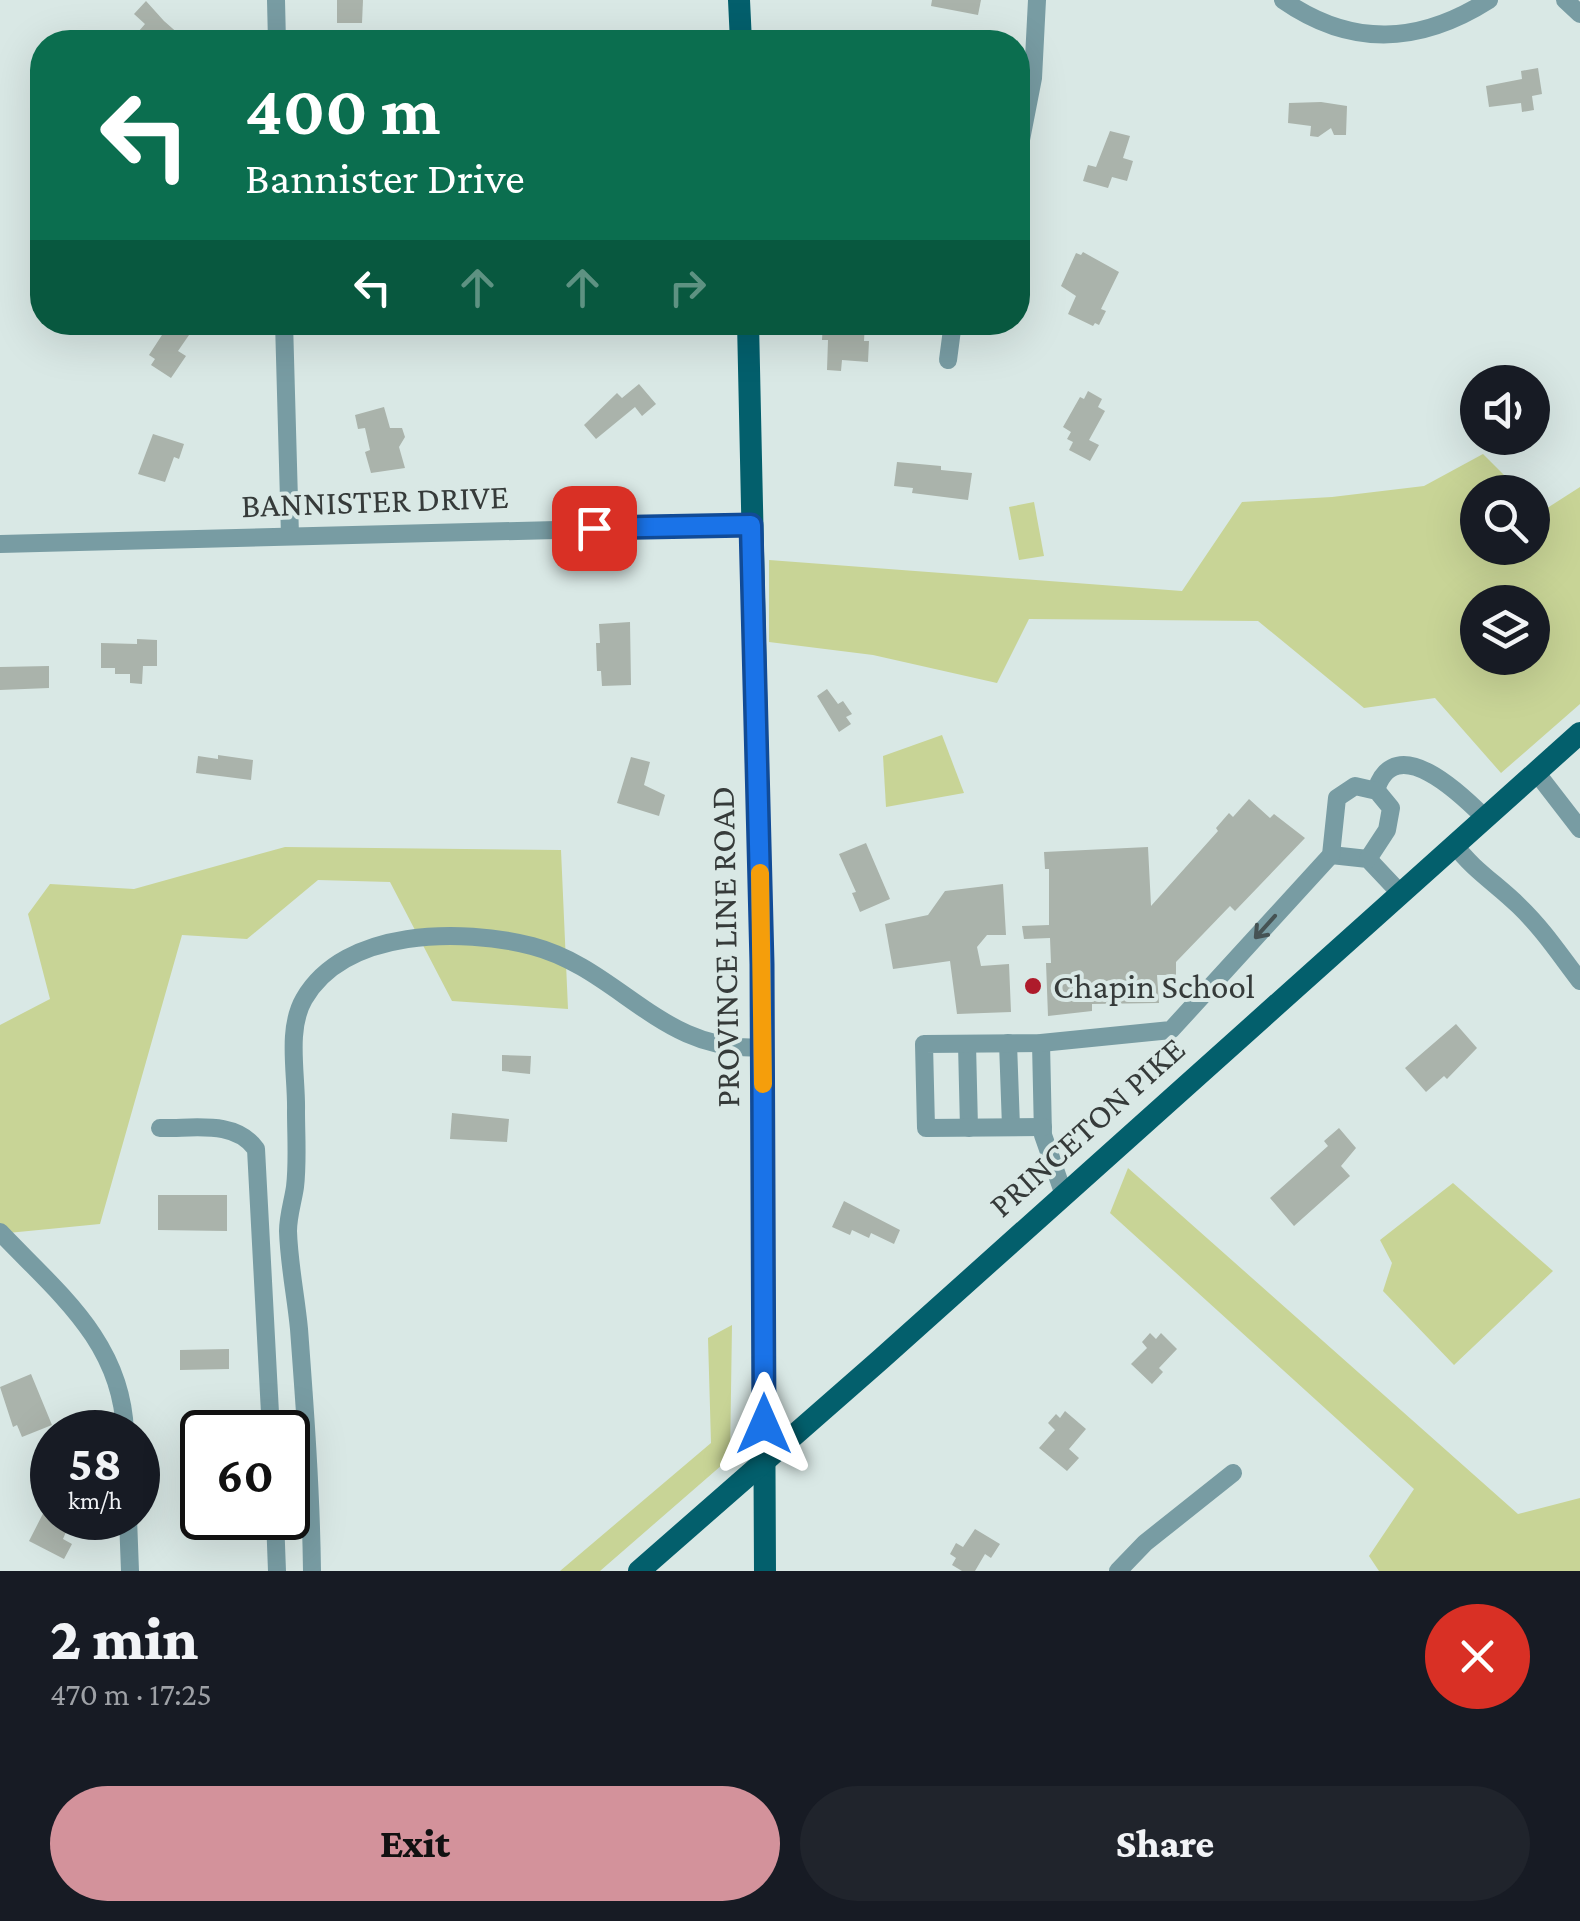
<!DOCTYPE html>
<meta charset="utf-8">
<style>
body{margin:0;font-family:"Crimson Pro",serif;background:#20242c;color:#f1f3f6;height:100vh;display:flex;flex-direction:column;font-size:38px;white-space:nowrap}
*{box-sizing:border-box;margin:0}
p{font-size:32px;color:#9ea1a6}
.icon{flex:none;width:55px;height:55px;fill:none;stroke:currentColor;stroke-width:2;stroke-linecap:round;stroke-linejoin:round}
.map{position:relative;height:1571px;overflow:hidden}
.details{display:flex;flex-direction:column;background:#171b24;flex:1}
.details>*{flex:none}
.hud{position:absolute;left:30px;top:30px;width:1000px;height:305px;border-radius:40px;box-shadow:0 10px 40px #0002;background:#0b6e4f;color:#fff;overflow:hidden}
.controls{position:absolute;left:1460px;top:365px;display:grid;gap:20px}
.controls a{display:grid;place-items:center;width:90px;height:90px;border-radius:50%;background:#171b24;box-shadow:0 10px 40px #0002;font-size:50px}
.speed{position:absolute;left:30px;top:1410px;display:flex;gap:20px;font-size:50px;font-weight:700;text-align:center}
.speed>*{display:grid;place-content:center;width:130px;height:130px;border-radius:50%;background:#171b24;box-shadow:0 10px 40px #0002;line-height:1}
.speed small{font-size:25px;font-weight:400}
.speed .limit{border:5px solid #111;border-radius:15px;background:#fff;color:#111}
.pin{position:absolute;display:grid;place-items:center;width:85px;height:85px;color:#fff;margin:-42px;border-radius:20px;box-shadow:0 5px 15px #0006}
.me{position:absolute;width:110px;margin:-55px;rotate:0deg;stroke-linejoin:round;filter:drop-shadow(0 0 8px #0008)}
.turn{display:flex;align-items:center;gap:35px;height:210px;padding:0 50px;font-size:45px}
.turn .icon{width:130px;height:130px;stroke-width:2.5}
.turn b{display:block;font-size:70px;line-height:85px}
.lanes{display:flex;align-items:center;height:95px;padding:0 50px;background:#0003;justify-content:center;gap:50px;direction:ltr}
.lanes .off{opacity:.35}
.round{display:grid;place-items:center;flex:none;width:105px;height:105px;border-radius:52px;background:#20242c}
.head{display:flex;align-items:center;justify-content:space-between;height:170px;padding:0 50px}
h1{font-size:60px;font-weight:800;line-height:75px}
.cta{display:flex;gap:20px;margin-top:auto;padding:20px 50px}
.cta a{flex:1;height:115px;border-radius:60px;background:#d3929b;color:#111;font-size:40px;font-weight:800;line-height:115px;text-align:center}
.cta a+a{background:#20242c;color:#f1f3f6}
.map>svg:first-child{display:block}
</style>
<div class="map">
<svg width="1580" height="1571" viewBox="0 0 1580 1571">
<rect width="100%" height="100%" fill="#d9e8e5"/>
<!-- green -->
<g fill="#c8d496" fill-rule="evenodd">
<path d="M1483 454 1521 492H1478V548H1532L1533 504 1541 512 1580 487V704L1501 773 1435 698 1364 708 1258 621 1029 619 997 683 873 655 769 642V560L1182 591 1242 502 1332 497 1424 486ZM1532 602V658H1478V602Z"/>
<path d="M1034 502 1044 556 1019 560 1009 507Z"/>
<path d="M942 735 964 793 886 807 883 756Z"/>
<path d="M285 847 561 850 568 1009 452 1001 390 882 318 880 247 939 182 935 100 1224 8 1233 0 1226V1025L50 999 28 914 50 884 134 889Z"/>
<path d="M1128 1168 1518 1514 1580 1498V1571H1379L1369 1556 1414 1489 1110 1213Z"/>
<path d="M1453 1183 1553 1271 1454 1365 1383 1291 1392 1263 1380 1240Z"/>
<path d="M732 1325 730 1458 600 1571H560L711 1443 708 1338Z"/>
</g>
<!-- building -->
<g fill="#aab3ab">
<path d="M337 0H363L362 23H337Z"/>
<path d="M932 0H981L978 15 931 6Z"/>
<path d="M146 1 164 21 188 42H151L139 31 145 24 134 14Z"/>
<path d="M1538 68 1542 94 1532 96 1534 110 1522 112 1521 103 1489 107 1486 86 1522 79 1521 71Z"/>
<path d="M1321 102 1347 106 1346 135H1334L1331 128 1318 137 1310 136 1311 126 1288 123 1289 103Z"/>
<path d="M1110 131 1130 136 1123 158 1133 161 1127 181 1112 177 1108 188 1083 181 1088 165 1096 167Z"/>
<path d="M1083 252 1119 272 1101 309 1106 311 1099 325 1095 323 1093 326 1068 314 1076 296 1061 286 1076 253 1081 255Z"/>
<path d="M163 322H170L189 335 178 351 186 356 171 378 151 365 155 359 149 355 162 335 157 332Z"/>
<path d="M823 322H865L864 341H869L868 362 842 360 841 371 827 370 828 340H822Z"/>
<path d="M639 384 656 404 642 416 635 407 596 439 584 425 617 393 622 398Z"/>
<path d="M1088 391 1102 399 1098 407 1105 411 1089 440 1099 445 1090 461 1069 450 1073 442 1067 439 1071 432 1063 427 1080 397 1084 399Z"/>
<path d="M384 407 390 428H402L405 437 399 447 405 468 371 473 365 452 370 450 365 428 358 429 355 415Z"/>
<path d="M153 434 184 444 179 459 174 457 165 482 138 474Z"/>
<path d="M897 462 941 466V470L972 473 968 500 912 493 913 488 894 486Z"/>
<path d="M630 622 631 685 602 686 601 671H597L596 643H600L599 624Z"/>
<path d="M137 639 157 640V666H143L142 684 130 683V674H115V668H101V643L137 644Z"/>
<path d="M49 666V688L0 690V667Z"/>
<path d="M827 689 838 704 843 701 852 714 846 717 851 724 839 732 817 696Z"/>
<path d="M218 755 253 760 251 780 196 773 198 756 218 759Z"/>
<path d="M631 757 650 762 644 785 665 795 659 816 617 803Z"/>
<path d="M1249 799 1270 818 1274 814 1305 838 1235 911 1230 906 1176 962V975H1157L1159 1003 1092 1004V1011L1048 1016 1046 963H1051L1050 938 1024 939 1022 926 1049 925V869H1045L1044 852 1148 847 1151 906 1218 831 1216 828 1229 813 1233 817Z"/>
<path d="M866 843 890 899 860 912 852 893 856 892 839 854Z"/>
<path d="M1003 884 1006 935H987L977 947 981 966 1009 964 1011 1012 957 1014 950 961 893 969 885 924 928 915 945 891Z"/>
<path d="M1456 1024 1477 1048 1447 1079 1444 1076 1426 1092 1405 1068Z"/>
<path d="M502 1055 531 1056 530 1074 502 1071Z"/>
<path d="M452 1113 509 1119 507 1142 450 1139Z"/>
<path d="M1339 1128 1356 1148 1341 1166 1350 1176 1294 1226 1270 1198 1328 1146 1324 1141Z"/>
<path d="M158 1195H227V1231L158 1230Z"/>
<path d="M844 1201 900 1230 894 1244 871 1233 869 1238 852 1230 850 1235 832 1227Z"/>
<path d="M1150 1333 1156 1339 1161 1333 1177 1349 1159 1368 1163 1372 1152 1384 1131 1364 1147 1348 1142 1342Z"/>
<path d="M229 1349V1369L180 1370V1350Z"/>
<path d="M31 1374 52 1425 22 1437 17 1425 13 1427 0 1387Z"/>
<path d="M1065 1411 1086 1429 1069 1449 1079 1458 1067 1471 1039 1448 1055 1430 1048 1423 1056 1414 1060 1418Z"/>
<path d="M52 1496V1518H72L63 1539 72 1544 64 1559 29 1541Z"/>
<path d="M975 1529 1000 1544 991 1558 985 1554 975 1571H962L952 1565 956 1558 950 1554 956 1543 963 1547Z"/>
</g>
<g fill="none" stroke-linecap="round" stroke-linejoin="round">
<!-- minor -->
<g stroke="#789ca3" stroke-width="18">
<path d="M276 0 277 42"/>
<path d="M1283 0C1352 48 1420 44 1489 0"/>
<path d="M1565 0 1580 14"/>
<path d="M1018 155 1033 78 1037 0"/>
<path d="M284 322 290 536"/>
<path d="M948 360 953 322"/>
<path d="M0 544 751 525"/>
<path d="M1536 772 1580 829"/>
<path d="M1376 790C1395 730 1461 794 1485 818"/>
<path d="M1455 845C1472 869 1498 885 1519 906 1543 929 1560 955 1580 981"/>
<path d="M1331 855 1368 859 1401 894"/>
<path d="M1008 1043 1011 1127"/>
<path d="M1041 1043 1043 1135 1064 1195"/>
<path d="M967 1044 969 1128"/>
<path d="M1043 1127 926 1128 924 1044 1041 1043 1171 1030 1331 855 1337 798 1355 786 1377 791 1391 808 1387 830 1368 859"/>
<path d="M160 1128C192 1129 235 1119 256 1149L271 1432"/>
<path d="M0 1232C58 1293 122 1342 125 1432"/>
<path d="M128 1518 130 1571"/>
<path d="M275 1518 277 1571"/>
<path d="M312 1571C311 1491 305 1409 299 1329 296 1297 289 1264 288 1231 288 1216 293 1201 295 1187 298 1162 296 1136 296 1111 297 1076 286 1030 304 999 345 928 462 928 532 946 620 969 663 1055 763 1047"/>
<path d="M1118 1571 1145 1543 1233 1473"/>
</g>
<!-- major -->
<g stroke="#035f6c" stroke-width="22">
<path d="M739 0 741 42"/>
<path d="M748 322 762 964 765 1571"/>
<path d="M639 1571 880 1360 1580 733"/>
</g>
</g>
<!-- one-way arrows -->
<defs><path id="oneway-shaft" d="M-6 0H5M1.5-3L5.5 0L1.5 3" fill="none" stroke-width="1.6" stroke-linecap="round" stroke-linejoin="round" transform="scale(2.5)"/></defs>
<use stroke="#465354" href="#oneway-shaft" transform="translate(1265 927) rotate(132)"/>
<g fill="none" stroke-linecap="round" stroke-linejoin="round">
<!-- route casing -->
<g stroke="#114b97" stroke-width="25">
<path id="route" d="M594 528 751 525 762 964 764 1424"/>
</g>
<!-- route -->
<use href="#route" stroke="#1a73e8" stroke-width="18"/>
<!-- slow -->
<path stroke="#f59e0b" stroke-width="18" d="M760 873 763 1084"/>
</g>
<!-- markers -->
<circle fill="#ae1b2b" stroke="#d9e8e5" stroke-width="4" cx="1033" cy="986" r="10"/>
<g text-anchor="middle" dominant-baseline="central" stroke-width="8" stroke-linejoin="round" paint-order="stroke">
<!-- street labels -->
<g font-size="35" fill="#363b3a" stroke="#d9e8e5">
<text transform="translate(375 501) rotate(-2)">BANNISTER DRIVE</text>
<text transform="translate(725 947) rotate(-91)">PROVINCE LINE ROAD</text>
<text transform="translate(1087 1127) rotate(-42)">PRINCETON PIKE</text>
</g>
<!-- poi labels -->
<g font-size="35" fill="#363b3a" stroke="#d9e8e5" text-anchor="start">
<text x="1053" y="986">Chapin School</text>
</g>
</g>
</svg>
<div class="controls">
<a><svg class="icon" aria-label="sound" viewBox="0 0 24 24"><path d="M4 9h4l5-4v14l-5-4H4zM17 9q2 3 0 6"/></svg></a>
<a><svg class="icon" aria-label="search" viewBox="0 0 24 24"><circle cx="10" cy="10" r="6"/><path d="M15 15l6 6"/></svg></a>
<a><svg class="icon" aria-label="layers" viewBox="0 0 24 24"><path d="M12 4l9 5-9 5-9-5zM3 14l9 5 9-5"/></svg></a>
</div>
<div class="speed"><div>58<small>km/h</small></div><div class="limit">60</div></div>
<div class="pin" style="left:594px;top:528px;background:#d93025"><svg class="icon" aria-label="arrive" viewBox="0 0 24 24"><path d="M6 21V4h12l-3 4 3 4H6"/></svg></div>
<svg class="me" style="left:764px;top:1424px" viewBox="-20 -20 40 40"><path d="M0-17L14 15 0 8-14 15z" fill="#1a73e8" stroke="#fff" stroke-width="4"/></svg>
<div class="hud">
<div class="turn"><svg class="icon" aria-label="left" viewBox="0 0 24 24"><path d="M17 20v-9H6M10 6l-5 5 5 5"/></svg><div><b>400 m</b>Bannister Drive</div></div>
<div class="lanes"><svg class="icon" aria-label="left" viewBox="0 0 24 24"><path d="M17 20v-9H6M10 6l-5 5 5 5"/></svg><svg class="icon off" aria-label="ahead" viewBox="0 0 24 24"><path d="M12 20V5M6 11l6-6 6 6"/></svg><svg class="icon off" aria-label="ahead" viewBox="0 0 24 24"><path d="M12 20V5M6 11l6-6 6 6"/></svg><svg class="icon off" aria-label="right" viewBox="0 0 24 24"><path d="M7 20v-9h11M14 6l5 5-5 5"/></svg></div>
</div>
</div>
<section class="details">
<div class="head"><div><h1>2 min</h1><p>470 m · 17:25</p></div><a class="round" style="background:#d93025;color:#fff"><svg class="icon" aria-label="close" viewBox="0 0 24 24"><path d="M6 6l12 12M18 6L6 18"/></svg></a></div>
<div class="cta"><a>Exit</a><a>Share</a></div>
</section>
